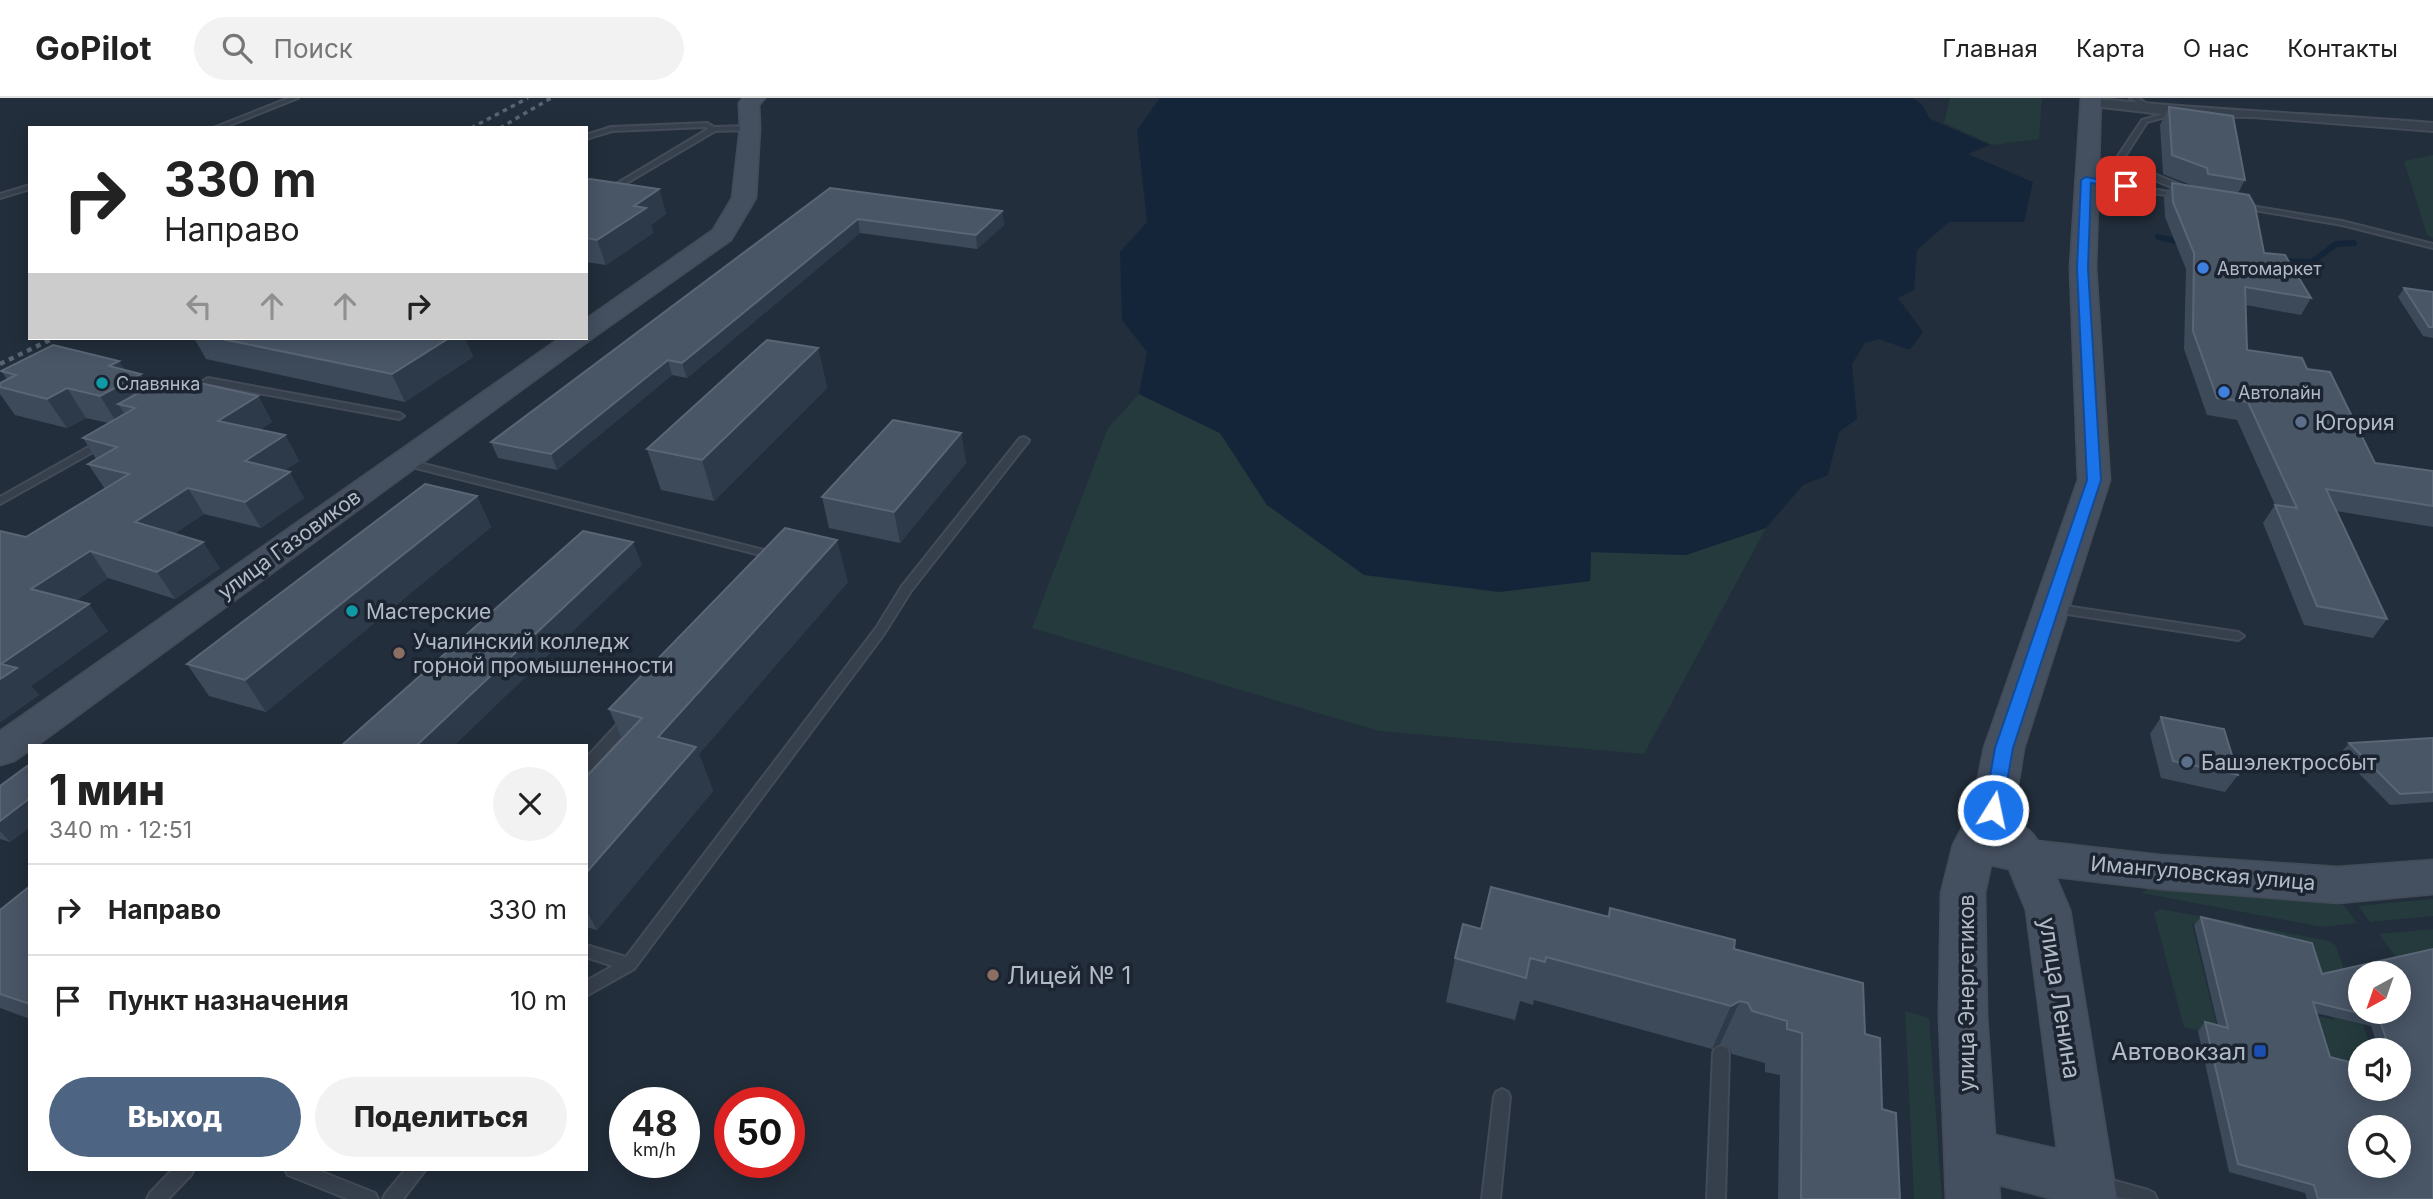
<!DOCTYPE html>
<html lang="ru">
<meta charset="utf-8">
<style>
body{margin:0;font-family:Inter,sans-serif;background:#f2f2f2;color:#222;height:100vh;display:flex;flex-direction:column;font-size:26px;white-space:nowrap}
*{box-sizing:border-box;margin:0}
p{font-size:23px;color:#767676}
.icon{flex:none;width:38px;height:38px;fill:none;stroke:currentColor;stroke-width:2;stroke-linecap:round;stroke-linejoin:round}
.map{position:relative;flex:1;overflow:hidden}
.side{position:absolute;left:28px;top:646px;width:560px;height:427px;display:flex;flex-direction:column;background:#fff;border-radius:0px;box-shadow:0 4px 18px #0003}
.side>*{flex:none}
.top-card{position:absolute;left:28px;top:28px;width:560px;height:214px;border-radius:0px;box-shadow:0 4px 18px #0003;background:#fff;color:#222;overflow:hidden}
.needle{width:46px;rotate:220deg}
.fabs{position:absolute;left:2348px;top:863px;display:grid;gap:14px}
.fabs a{display:grid;place-items:center;width:63px;height:63px;border-radius:50%;background:#fff;box-shadow:0 4px 18px #0003;font-size:35px}
.speed{position:absolute;left:609px;top:989px;display:flex;gap:14px;font-size:35px;font-weight:700;text-align:center}
.speed>*{display:grid;place-content:center;width:91px;height:91px;border-radius:50%;background:#fff;box-shadow:0 4px 18px #0003;line-height:1}
.speed small{font-size:18px;font-weight:400}
.speed .limit{border:10px solid #d22;background:#fff;color:#111}
.pin{position:absolute;display:grid;place-items:center;width:60px;height:60px;color:#fff;margin:-30px;border-radius:14px;box-shadow:0 4px 10px #0006}
.me{position:absolute;width:77px;margin:-38px;rotate:10deg;stroke-linejoin:round;filter:drop-shadow(0 0 5px #0008)}
.turn{display:flex;align-items:center;gap:24px;height:147px;padding:0 21px;font-size:32px}
.turn .icon{width:91px;height:91px;stroke-width:2.5}
.turn b{display:block;font-size:49px;line-height:60px}
.lanes{display:flex;align-items:center;height:66px;padding:0 21px;background:#0003;justify-content:center;gap:35px;direction:ltr}
.lanes .off{opacity:.35}
.round{display:grid;place-items:center;flex:none;width:74px;height:74px;border-radius:37px;background:#f2f2f2}
.overview{display:flex;align-items:center;justify-content:space-between;height:119px;padding:0 21px}
h1{font-size:42px;font-weight:800;line-height:52px}
.button{display:flex;gap:14px;margin-top:auto;padding:14px 21px}
.button a{flex:1;height:80px;border-radius:42px;background:#4e6483;color:#fff;font-size:28px;font-weight:800;line-height:80px;text-align:center}
.button a+a{background:#f2f2f2;color:#222}
ul{padding:0;list-style:none}
li{display:flex;align-items:center;gap:21px;height:91px;padding:0 21px;border-top:2px solid #e0e0e0}
li div{flex:1}
li b{display:block;font-size:26px}
li em{font-style:normal}
header{display:flex;align-items:center;gap:42px;box-sizing:border-box;height:98px;padding:0 35px;background:#fff;border-bottom:2px solid #e0e0e0}
header strong{font-size:33px}
nav{display:flex;gap:38px;margin-inline-start:auto;font-size:24px}
.search{width:490px;height:63px;background:#f2f2f2;display:flex;align-items:center;gap:18px;box-sizing:border-box;padding:0 24px;border-radius:38px;color:#767676;font-size:26px}
.map>svg:first-child{display:block}
</style>
<header>
<strong>GoPilot</strong>
<div class="search"><svg class="icon" aria-label="search" viewBox="0 0 24 24"><circle cx="10" cy="10" r="6"/><path d="M15 15l6 6"/></svg>Поиск</div>
<nav><a>Главная</a><a>Карта</a><a>О нас</a><a>Контакты</a></nav>
</header>
<div class="map">
<svg width="2433" height="1101" viewBox="0 0 2433 1101">
<rect width="100%" height="100%" fill="#222e3b"/>
<!-- green -->
<g fill="#243a3c">
<path d="M1950 0H2042L2039 41 1993 47 1944 25Z"/>
<path d="M2433 57V140L2427 137 2404 63Z"/>
<path d="M1139 296 1220 335 1267 407 1499 494 1590 483 1591 454 1686 457 1766 430 1644 656 1379 633 1032 530 1108 330Z"/>
<path d="M2151 789 2344 807 2357 825 2322 829 2141 795Z"/>
<path d="M2433 801V818L2370 824 2358 808Z"/>
<path d="M2160 811 2244 826 2246 836 2192 826 2219 937 2184 929 2154 815Z"/>
<path d="M2256 829 2330 843 2336 848 2372 952H2361V975L2328 967 2312 917 2335 922 2310 853 2259 841Z"/>
<path d="M2433 831V855L2398 862 2379 836Z"/>
<path d="M1905 913 1929 920 1942 1101H1914Z"/>
</g>
<!-- water -->
<path fill="#152539" d="M1160 0H1913L1922 7 1930 21 1990 47 1968 56 2033 84 2024 124H1949L1917 152 1914 192 1898 200 1923 234 1910 252 1879 241 1865 245 1852 266 1857 321 1839 334 1828 377 1803 387 1766 430 1686 457 1591 454 1590 483 1499 494 1364 477 1267 407 1220 335 1139 296 1147 254 1122 222 1120 154 1147 124 1137 32Z"/>
<g fill="none" stroke-linecap="round" stroke-linejoin="round">
<!-- stream -->
<g stroke="#152539" stroke-width="6">
<path d="M2158 139 2185 145"/>
<path d="M2279 163 2312 164 2336 146 2354 145"/>
</g>
<!-- lane casing -->
<g stroke="#424b57" stroke-width="4">
<g id="lane">
<path d="M289 0H298L223 30H213Z"/>
<path d="M2130 0H2138L2153 10 2148 11Z"/>
<path d="M2178 12 2181 14 2180 15 2147 24 2122 63 2189 90V94H2183L2119 67 2109 84 2182 96H2185V100L2083 84V80L2102 82 2142 22Z"/>
<path d="M707 25 714 29 750 28 753 30 750 32 715 33 586 109V104L708 31 706 29 612 33 586 41V37L611 29Z"/>
<path d="M30 87V91L0 100V96Z"/>
<path d="M2239 106 2342 123 2433 146V150L2342 127 2242 110H2239Z"/>
<path d="M208 280 399 315 404 318 399 321 209 286 191 296 186 293Z"/>
<path d="M1024 339 1029 342 1028 344 911 493 884 536 634 871 586 898V883L613 868 586 859V847L626 859 876 530 902 488 1020 340Z"/>
<path d="M103 341 107 342V346L0 406V399Z"/>
<path d="M404 361 780 456 782 458 776 461 400 366 399 364Z"/>
<path d="M2052 506 2238 534 2244 538 2238 542 2048 513 2046 510Z"/>
<path d="M628 618 633 620 634 623 633 626 591 672 586 674V660L623 620Z"/>
<path d="M1721 948 1727 950 1729 955 1725 1101H1707L1713 955 1715 950Z"/>
<path d="M1502 991 1508 994 1510 999 1500 1101H1482L1494 999 1496 994Z"/>
<path d="M173 1071H194L191 1077 168 1101H147L150 1095Z"/>
<path d="M285 1071H315L375 1095 378 1101H348L288 1077Z"/>
<path d="M406 1071H426L403 1101H383L386 1095Z"/>
<path d="M2101 1079 2148 1092 2154 1095 2157 1101C2135 1101 2115 1101 2095 1094L2092 1088 2095 1082Z"/>
</g>
</g>
<!-- street casing -->
<g stroke="#424b57" stroke-width="4">
<path id="street" d="M2090 0C2204 12 2319 16 2433 25V33L2253 19 2179 18 2085 7 2083 4Z"/>
</g>
<!-- secondary casing -->
<g stroke="#424b57" stroke-width="3">
<g id="secondary">
<path d="M743 0H765L759 7 760 30 756 100 731 142 591 241 36 648H30V652L14 663 0 667V633L560 240H586V221L713 132 732 100 740 30 739 5Z"/>
<path d="M2081 0H2101L2096 170 2110 382 2024 650 2014 712 2005 728C2021 723 2029 730 2038 743L2160 757 2338 769 2433 762V796L2338 805 2160 791 2056 779 2070 812 2117 1101H2053L1999 1087 2000 1101H1946L1939 918 1941 795 1953 747 1972 711 1984 650 2078 382 2070 170ZM1991 767 2009 771 2026 812 2057 1051 1995 1037 1987 918 1985 795Z"/>
</g>
</g>
<!-- lane -->
<use href="#lane" fill="#363f4c" fill-rule="evenodd"/>
<!-- street -->
<use href="#street" fill="#363f4c" fill-rule="evenodd"/>
<!-- secondary -->
<use href="#secondary" fill="#444f5f" fill-rule="evenodd"/>
<!-- rail-far1 -->
<g stroke="#586473" stroke-width="3.5" stroke-dasharray="4.5 4.5" stroke-linecap="butt">
<path d="M471 30 528 0"/>
<path d="M500 30 551 0"/>
</g>
<!-- rail -->
<path stroke="#586473" stroke-width="4.5" stroke-dasharray="5 5" stroke-linecap="butt" d="M0 266 54 240"/>
</g>
<!-- wall -->
<g fill="#3d4a5a" fill-rule="evenodd">
<path d="M2169 9 2245 82 2238 95 2264 155 2311 200 2301 217 2246 207 2247 252 2307 271 2375 365 2433 373V429L2336 413 2387 521 2373 540 2304 527 2263 425 2275 407 2237 322 2207 317 2184 251 2186 171 2165 119 2164 100 2172 85 2193 88 2163 76 2160 27Z"/>
<path d="M586 82 659 91 666 116 651 127 653 135 606 167 586 164Z"/>
<path d="M830 90 1002 113 1004 127 977 151 860 135 687 280 672 277 557 372 498 360 491 344Z"/>
<path d="M2404 190 2433 194V240L2423 238 2398 199Z"/>
<path d="M194 240H465L473 259 405 304 206 261Z"/>
<path d="M818 250 827 290 714 403 661 392 647 351Z"/>
<path d="M125 272 141 276 149 289 181 288 258 298 272 324 259 332 285 337 299 363 285 372 304 400 261 430 204 416 175 435 220 470 175 501 108 480 75 503 108 533 31 588 39 597 0 624V433L26 439 105 391 88 366 96 361 83 340 109 325 86 320 67 330 15 317 0 296V289L7 281 1 273Z"/>
<path d="M961 335 966 365 900 445 829 430 822 399Z"/>
<path d="M477 398 491 429 266 614 209 598 187 566Z"/>
<path d="M848 484 699 656 713 693 597 832 586 829V679L622 641 609 611Z"/>
<path d="M2161 619 2238 677 2225 694 2161 680 2150 636Z"/>
<path d="M2433 640V704L2390 707 2340 656 2349 645Z"/>
<path d="M30 666V729L10 744 0 741V688Z"/>
<path d="M30 788V921L0 910V812Z"/>
<path d="M1610 810 1734 851 1865 936 1882 1011 1900 1101H1778L1780 977 1765 974V965L1732 956 1728 948 1720 946 1712 951 1534 902 1533 907 1520 903 1515 922 1446 904 1455 860 1481 831 1607 818Z"/>
<path d="M2201 819 2322 876 2433 851V1101H2307L2305 1095 2229 1074 2198 933 2205 924 2218 928 2194 827ZM2316 915 2371 928 2379 952H2399V990L2330 959Z"/>
</g>
<!-- shaded-wall -->
<g fill="#2d3a49">
<path d="M659 91 666 116 651 127 653 135 606 167 597 142 634 108Z"/>
<path d="M1002 113 1004 127 977 151 976 137Z"/>
<path d="M858 121 860 135 687 280 682 265Z"/>
<path d="M449 240H465L473 259 405 304 392 276Z"/>
<path d="M818 250 827 290 714 403 702 362Z"/>
<path d="M668 262 672 277 557 372 551 356Z"/>
<path d="M119 263 131 281 141 276 159 305 135 310 118 306 129 322 119 328 100 298 109 268Z"/>
<path d="M67 290 86 320 67 330 47 301Z"/>
<path d="M258 298 272 324 233 348 218 323Z"/>
<path d="M961 335 966 365 900 445 894 414Z"/>
<path d="M285 337 299 363 260 389 245 363Z"/>
<path d="M290 374 304 400 261 430 245 404Z"/>
<path d="M188 390 204 416 153 450 135 424Z"/>
<path d="M477 398 491 429 266 614 245 582Z"/>
<path d="M837 442 848 484 699 656 713 693 597 832 586 812V775L658 639Z"/>
<path d="M203 444 220 470 175 501 157 474Z"/>
<path d="M633 444 642 467 454 648H416Z"/>
<path d="M90 453 108 480 52 518 31 491Z"/>
<path d="M89 506 108 533 31 588 39 597 1 624 0 623V581L1 566Z"/>
<path d="M30 700V729L10 744 0 733V723Z"/>
<path d="M1740 903 1720 946 1712 951 1731 908Z"/>
</g>
<!-- building -->
<g fill="#495666" stroke="#5a6675" stroke-width="2" fill-rule="evenodd">
<path d="M2169 9 2233 18 2245 82 2208 76 2207 70 2172 57Z"/>
<path d="M590 81 659 91 634 108 646 110 597 142 586 140V82Z"/>
<path d="M2172 85 2249 97 2255 108 2264 155 2285 157 2311 200 2245 189 2247 252 2302 260 2307 271 2330 274 2375 365 2433 373V408L2326 391 2387 521 2317 508 2275 407 2297 410 2248 304 2217 300 2193 233 2194 155 2173 104Z"/>
<path d="M830 90 1002 113 976 137 858 121 682 265 668 262 551 356 491 344Z"/>
<path d="M2404 190 2433 194V229H2429Z"/>
<path d="M217 240H449L392 276Z"/>
<path d="M767 242 818 250 702 362 647 351Z"/>
<path d="M53 247 119 263 109 268 141 276 100 298 67 290 47 301 0 289V285L16 277 1 273Z"/>
<path d="M160 283 181 288 191 283 258 298 218 323 285 337 245 363 290 374 245 404 188 390 135 424 203 444 157 474 90 453 31 491 89 506 1 566 17 570 0 581V433L26 439 129 376 88 366 117 349 83 340 135 310 118 306Z"/>
<path d="M893 322 961 335 894 414 822 399Z"/>
<path d="M425 386 477 398 245 582 187 566Z"/>
<path d="M785 430 837 442 658 639 696 649 586 775V679L642 620 609 611Z"/>
<path d="M583 433 633 444 416 648H341Z"/>
<path d="M2161 619 2224 631 2238 677 2173 663Z"/>
<path d="M2433 640V694L2400 696 2349 645Z"/>
<path d="M30 666V700L0 723V688Z"/>
<path d="M30 788V906L0 896V812Z"/>
<path d="M1491 789 1609 819 1610 810 1735 842 1734 851 1863 885 1865 936 1880 940 1882 1011 1896 1015 1900 1101H1801L1802 935 1787 931V923L1752 913 1748 905 1740 903 1731 908 1546 859 1545 864 1530 860 1526 880 1455 860 1463 826 1481 831Z"/>
<path d="M2201 819 2312 845 2322 876 2433 851V1101H2318L2314 1087 2238 1066 2205 924 2228 930ZM2361 875H2399V914H2361ZM2313 904 2379 920 2390 952H2399V990H2361V967L2330 959ZM2361 1029H2399V1068H2361Z"/>
</g>
<!-- route -->
<path fill="#1a73e8" stroke="#114b97" stroke-width="2" d="M2086 79 2131 88 2126 91 2091 85 2088 170 2101 382 2013 650 2002 712 2000 717H1987L1984 712 1995 650 2087 382 2077 170 2081 82Z"/>
<!-- markers -->
<g fill="#3f7fe0" stroke="#1b2430" stroke-width="2.5">
<circle cx="2203" cy="170" r="7"/>
<circle cx="2224" cy="294" r="7"/>
</g>
<g fill="#0f9aa8" stroke="#1b2430" stroke-width="2.5">
<circle cx="102" cy="285" r="7"/>
<circle cx="352" cy="513" r="7"/>
</g>
<g fill="#5c6f8a" stroke="#1b2430" stroke-width="2.5">
<circle cx="2301" cy="324" r="7"/>
<circle cx="2187" cy="664" r="7"/>
</g>
<g fill="#8d6e63" stroke="#1b2430" stroke-width="2.5">
<circle cx="399" cy="555" r="7"/>
<circle cx="993" cy="877" r="7"/>
</g>
<rect fill="#1a4fb4" stroke="#1b2430" stroke-width="2.5" x="2253" y="946" width="14" height="14" rx="3.5"/>
<g text-anchor="middle" dominant-baseline="central" stroke-width="7" stroke-linejoin="round" paint-order="stroke">
<!-- far-poi labels -->
<g font-size="18" fill="#b1bac7" stroke="#1b2430" text-anchor="start">
<text x="2217" y="170">Автомаркет</text>
<text x="116" y="285">Славянка</text>
<text x="2238" y="294">Автолайн</text>
</g>
<!-- poi labels -->
<g font-size="21" fill="#b1bac7" stroke="#1b2430" text-anchor="start">
<text x="2315" y="324">Югория</text>
<text x="366" y="513">Мастерские</text>
<text x="413" y="543">Учалинский колледж<tspan x="413" dy="24">горной промышленности</tspan></text>
<text x="2201" y="664">Башэлектросбыт</text>
</g>
<!-- street labels -->
<g font-size="21" fill="#b1bac7" stroke="#1b2430">
<text transform="translate(289 446) rotate(-36)">улица Газовиков</text>
<text transform="translate(2203 775) rotate(5)">Имангуловская улица</text>
<text transform="translate(1966 895) rotate(-90)">улица Энергетиков</text>
</g>
<!-- near-poi labels -->
<g font-size="24" fill="#b1bac7" stroke="#1b2430" text-anchor="start">
<text x="1007" y="877">Лицей № 1</text>
<text x="2246" y="953" text-anchor="end">Автовокзал</text>
</g>
<!-- near-street labels -->
<g font-size="24" fill="#b1bac7" stroke="#1b2430">
<text transform="translate(2060 900) rotate(81)">улица Ленина</text>
</g>
</g>
</svg>
<div class="fabs">
<a><svg class="needle" viewBox="-14 -14 28 28"><path d="M0-13l5 13h-10z" fill="#e53935"/><path d="M0 13l5-13h-10z" fill="#767676"/></svg></a>
<a><svg class="icon" aria-label="sound" viewBox="0 0 24 24"><path d="M4 9h4l5-4v14l-5-4H4zM17 9q2 3 0 6"/></svg></a>
<a><svg class="icon" aria-label="search" viewBox="0 0 24 24"><circle cx="10" cy="10" r="6"/><path d="M15 15l6 6"/></svg></a>
</div>
<div class="speed"><div>48<small>km/h</small></div><div class="limit">50</div></div>
<div class="pin" style="left:2126px;top:88px;background:#d93025"><svg class="icon" aria-label="arrive" viewBox="0 0 24 24"><path d="M6 21V4h12l-3 4 3 4H6"/></svg></div>
<svg class="me" style="left:1993px;top:712px" viewBox="-20 -20 40 40"><circle r="17" fill="#1a73e8" stroke="#fff" stroke-width="3"/><path d="M0-11L8 9 0 5-8 9z" fill="#fff"/></svg>
<div class="top-card">
<div class="turn"><svg class="icon" aria-label="right" viewBox="0 0 24 24"><path d="M7 20v-9h11M14 6l5 5-5 5"/></svg><div><b>330 m</b>Направо</div></div>
<div class="lanes"><svg class="icon off" aria-label="left" viewBox="0 0 24 24"><path d="M17 20v-9H6M10 6l-5 5 5 5"/></svg><svg class="icon off" aria-label="ahead" viewBox="0 0 24 24"><path d="M12 20V5M6 11l6-6 6 6"/></svg><svg class="icon off" aria-label="ahead" viewBox="0 0 24 24"><path d="M12 20V5M6 11l6-6 6 6"/></svg><svg class="icon" aria-label="right" viewBox="0 0 24 24"><path d="M7 20v-9h11M14 6l5 5-5 5"/></svg></div>
</div>
<section class="side">
<div class="overview"><div><h1>1 мин</h1><p>340 m · 12:51</p></div><a class="round"><svg class="icon" aria-label="close" viewBox="0 0 24 24"><path d="M6 6l12 12M18 6L6 18"/></svg></a></div>
<ul>
<li><svg class="icon" aria-label="right" viewBox="0 0 24 24"><path d="M7 20v-9h11M14 6l5 5-5 5"/></svg><div><b>Направо</b></div><em>330 m</em></li>
<li><svg class="icon" aria-label="arrive" viewBox="0 0 24 24"><path d="M6 21V4h12l-3 4 3 4H6"/></svg><div><b>Пункт назначения</b></div><em>10 m</em></li>
</ul>
<div class="button"><a>Выход</a><a>Поделиться</a></div>
</section>
</div>
